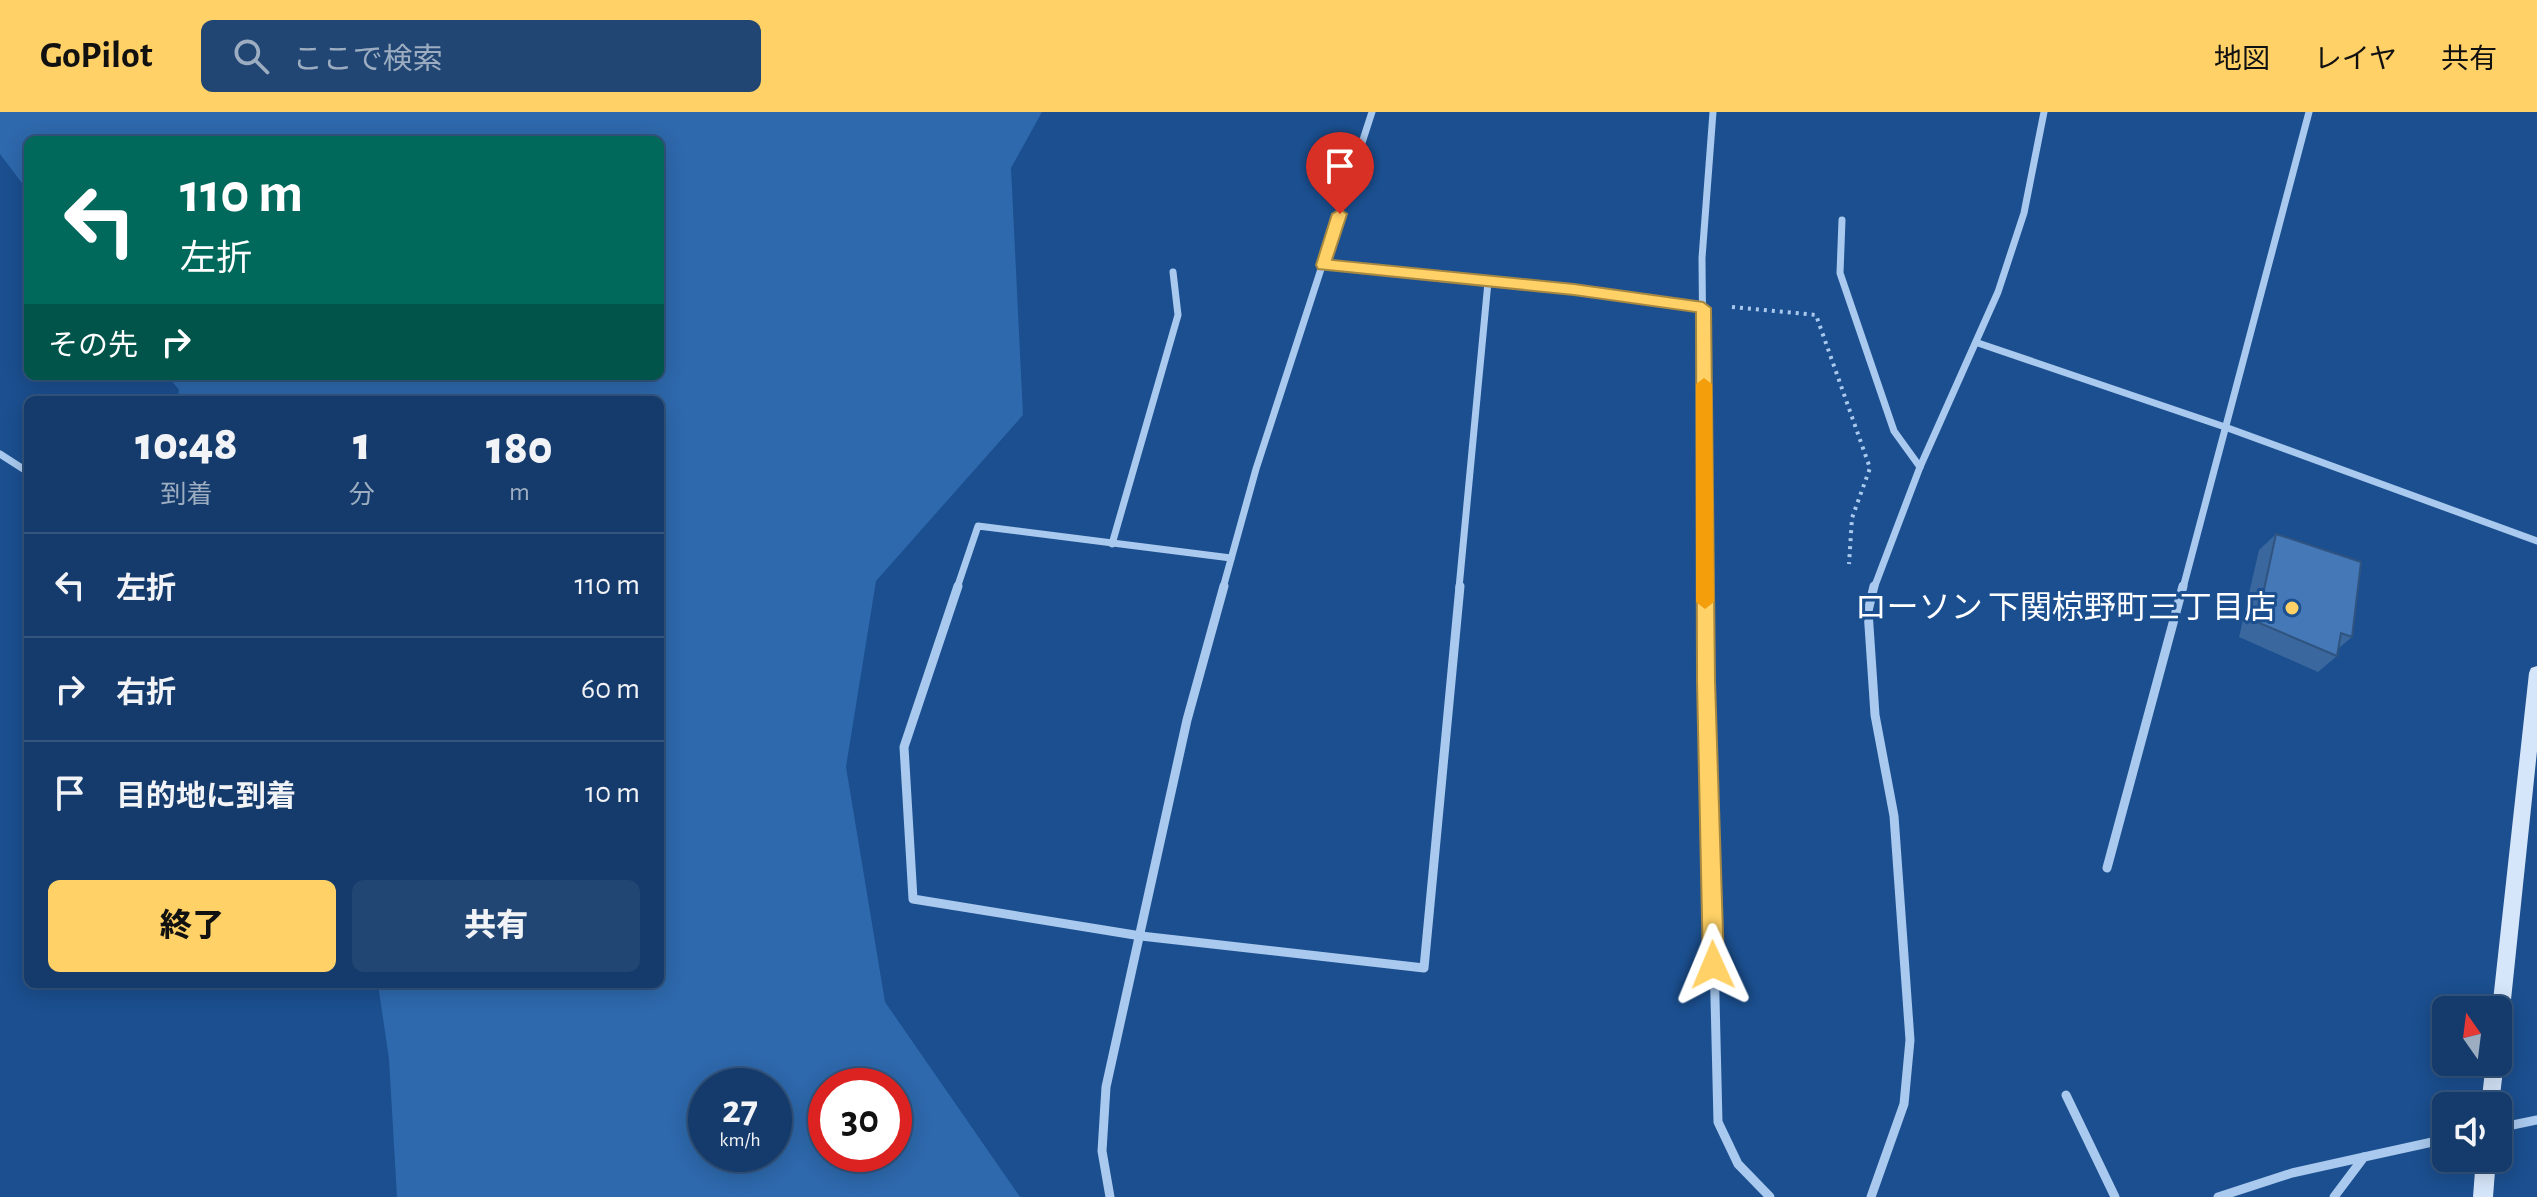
<!DOCTYPE html>
<html lang="ja">
<meta charset="utf-8">
<style>
body{margin:0;font-family:"Alegreya Sans","Noto Sans JP",sans-serif;background:#214673;color:#f1f3f6;height:100vh;display:flex;flex-direction:column;font-size:30px;white-space:nowrap}
*{box-sizing:border-box;margin:0}
p{font-size:26px;color:#9dadc1}
.icon{flex:none;width:44px;height:44px;fill:none;stroke:currentColor;stroke-width:2;stroke-linecap:round;stroke-linejoin:round}
.map{position:relative;flex:1;overflow:hidden}
.side{position:absolute;left:24px;top:284px;width:640px;height:592px;display:flex;flex-direction:column;background:#143b6b;border-radius:12px;box-shadow:0 4px 20px #0003,0 0 0 2px #33557e}
.side>*{flex:none}
.top-card{position:absolute;left:24px;top:24px;width:640px;height:244px;border-radius:12px;box-shadow:0 4px 20px #0003,0 0 0 2px #33557e;background:#00695c;color:#fff;overflow:hidden}
.needle{width:52px;rotate:346deg}
.buttons{position:absolute;left:2432px;top:884px;display:grid;gap:16px}
.buttons a{display:grid;place-items:center;width:80px;height:80px;border-radius:12px;background:#143b6b;box-shadow:0 4px 20px #0003,0 0 0 2px #33557e;font-size:40px}
.speed{position:absolute;left:688px;top:956px;display:flex;gap:16px;font-size:40px;font-weight:700;text-align:center}
.speed>*{display:grid;place-content:center;width:104px;height:104px;border-radius:50%;background:#143b6b;box-shadow:0 4px 20px #0003,0 0 0 2px #33557e;line-height:1}
.speed small{font-size:20px;font-weight:400}
.speed .limit{border:12px solid #d22;background:#fff;color:#111}
.pin{position:absolute;display:grid;place-items:center;width:68px;height:68px;color:#fff;margin:-82px -34px;border-radius:50% 50% 50% 0;rotate:-45deg;box-shadow:0 0 8px #0007}
.pin .icon{rotate:45deg}
.me{position:absolute;width:88px;margin:-44px;rotate:359deg;stroke-linejoin:round;filter:drop-shadow(0 0 6px #0008)}
.turn{display:flex;align-items:center;gap:28px;height:168px;padding:0 24px;font-size:36px}
.turn .icon{width:104px;height:104px;stroke-width:2.5}
.turn b{display:block;font-size:56px;line-height:68px}
.then{display:flex;align-items:center;height:76px;padding:0 24px;background:#0003;gap:16px;font-size:30px}
.eta{display:flex;justify-content:space-evenly;align-items:center;height:136px;text-align:center}
.eta b{font-size:48px;font-weight:800;line-height:56px}
.button{display:flex;gap:16px;margin-top:auto;padding:16px 24px}
.button a{flex:1;height:92px;border-radius:12px;background:#ffd166;color:#111;font-size:32px;font-weight:800;line-height:92px;text-align:center}
.button a+a{background:#214673;color:#f1f3f6}
ul{padding:0;list-style:none}
li{display:flex;align-items:center;gap:24px;height:104px;padding:0 24px;border-top:2px solid #33557e}
li div{flex:1}
li b{display:block;font-size:30px}
li em{font-style:normal}
header{display:flex;align-items:center;gap:48px;box-sizing:border-box;height:112px;padding:0 40px;background:#ffd166;color:#111}
header strong{font-size:38px}
nav{display:flex;gap:44px;margin-inline-start:auto;font-size:28px}
.search{width:560px;height:72px;background:#214673;display:flex;align-items:center;gap:20px;box-sizing:border-box;padding:0 28px;border-radius:12px;color:#9dadc1;font-size:30px}
.map>svg:first-child{display:block}
</style>
<header>
<strong>GoPilot</strong>
<div class="search"><svg class="icon" aria-label="search" viewBox="0 0 24 24"><circle cx="10" cy="10" r="6"/><path d="M15 15l6 6"/></svg>ここで検索</div>
<nav><a>地図</a><a>レイヤ</a><a>共有</a></nav>
</header>
<div class="map">
<svg width="2537" height="1085" viewBox="0 0 2537 1085">
<rect width="100%" height="100%" fill="#1b4f8f"/>
<!-- green -->
<path fill="#2e69ad" fill-rule="evenodd" d="M0 0H1042L1011 56 1023 303 876 469 846 655 885 890 1020 1085H397L389 947 378 872H660V288H177L179 278 168 264H660V28H28V79L0 42ZM706 974H774V1042H706ZM826 974H894V1042H826Z"/>
<g fill="none" stroke-linecap="round" stroke-linejoin="round">
<!-- path -->
<path stroke="#a9c9ee" stroke-width="4" stroke-dasharray="3 5" stroke-linecap="butt" d="M1732 195 1816 203 1870 356 1852 406 1849 452"/>
<!-- street-far1 -->
<g stroke="#a9c9ee" stroke-width="7">
<path d="M1842 108 1840 161 1894 319 1920 355"/>
<path d="M1324 153 1574 177 1703 196"/>
<path d="M1978 231 2225 315 2537 429"/>
<path d="M0 342 28 360"/>
<path d="M1112 432 1178 203 1173 160"/>
<path d="M957 476 978 414 1231 446"/>
<path d="M1223 476 1256 357 1372 0"/>
<path d="M1459 476 1488 170"/>
<path d="M1705 476 1702 146 1713 0"/>
<path d="M1874 476 1920 355 1998 180 2024 101 2044 0"/>
<path d="M2183 476 2309 0"/>
</g>
<!-- street -->
<g stroke="#a9c9ee" stroke-width="9">
<path d="M958 474 904 635 913 787 1141 824 1424 856 1460 474"/>
<path d="M1705 474 1718 1010 1738 1052 1770 1085"/>
<path d="M2107 756 2183 474"/>
<path d="M2066 983 2115 1085"/>
<path d="M2498 1016 2537 1008"/>
<path d="M1110 1085 1102 1039 1106 975 1187 608 1224 474"/>
<path d="M1871 1085 1904 992 1910 928 1894 704 1875 603 1868 499 1874 474"/>
<path d="M2218 1085 2292 1061 2364 1045"/>
<path d="M2334 1085 2364 1045 2446 1027"/>
</g>
<!-- secondary -->
<g fill="#d6e6fa" fill-rule="evenodd">
<path d="M2537 554V639L2507 926 2505 933 2498 935V898H2492L2529 561 2531 556Z"/>
<path d="M2498 942 2504 950 2498 1000V994H2481L2486 950H2498Z"/>
<path d="M2476 1046H2496L2493 1085H2473Z"/>
</g>
</g>
<!-- wall -->
<path fill="#3a679d" d="M2276 422 2352 525 2339 536 2337 544 2318 560 2239 525 2259 438Z"/>
<!-- building -->
<path fill="#4478b7" stroke="#305480" stroke-width="2" d="M2276 422 2361 450 2352 525 2341 521 2337 544 2257 510Z"/>
<!-- route -->
<path fill="#ffd166" stroke="#a68842" stroke-width="2" d="M1340 97 1347 102 1332 148 1574 172 1703 190 1711 196 1715 569 1724 853 1721 860 1713 863 1706 860 1703 853 1697 569 1696 200 1574 183 1318 157 1316 153 1332 102Z"/>
<!-- slow -->
<path fill="#f59e0b" d="M1704 266 1712 272 1714 490 1705 497 1696 490V272Z"/>
<!-- markers -->
<circle fill="#ffd166" stroke="#1b4f8f" stroke-width="3" cx="2292" cy="496" r="8"/>
<g text-anchor="middle" dominant-baseline="central" stroke-width="6" stroke-linejoin="round" paint-order="stroke">
<!-- poi labels -->
<g font-size="32" fill="#fff" stroke="#1b4f8f" text-anchor="end">
<text x="2276" y="496">ローソン 下関椋野町三丁目店</text>
</g>
</g>
</svg>
<div class="buttons">
<a><svg class="needle" viewBox="-14 -14 28 28"><path d="M0-13l5 13h-10z" fill="#e53935"/><path d="M0 13l5-13h-10z" fill="#9dadc1"/></svg></a>
<a><svg class="icon" aria-label="sound" viewBox="0 0 24 24"><path d="M4 9h4l5-4v14l-5-4H4zM17 9q2 3 0 6"/></svg></a>
</div>
<div class="speed"><div>27<small>km/h</small></div><div class="limit">30</div></div>
<div class="pin" style="left:1340px;top:102px;background:#d93025"><svg class="icon" aria-label="arrive" viewBox="0 0 24 24"><path d="M6 21V4h12l-3 4 3 4H6"/></svg></div>
<svg class="me" style="left:1713px;top:853px" viewBox="-20 -20 40 40"><path d="M0-17L14 15 0 8-14 15z" fill="#ffd166" stroke="#fff" stroke-width="4"/></svg>
<div class="top-card">
<div class="turn"><svg class="icon" aria-label="left" viewBox="0 0 24 24"><path d="M17 20v-9H6M10 6l-5 5 5 5"/></svg><div><b>110 m</b>左折</div></div>
<div class="then">その先<svg class="icon" aria-label="right" viewBox="0 0 24 24"><path d="M7 20v-9h11M14 6l5 5-5 5"/></svg></div>
</div>
<section class="side">
<div class="eta">
<div><b>10:48</b><p>到着</p></div>
<div><b>1</b><p>分</p></div>
<div><b>180</b><p>m</p></div>
</div>
<ul>
<li><svg class="icon" aria-label="left" viewBox="0 0 24 24"><path d="M17 20v-9H6M10 6l-5 5 5 5"/></svg><div><b>左折</b></div><em>110 m</em></li>
<li><svg class="icon" aria-label="right" viewBox="0 0 24 24"><path d="M7 20v-9h11M14 6l5 5-5 5"/></svg><div><b>右折</b></div><em>60 m</em></li>
<li><svg class="icon" aria-label="arrive" viewBox="0 0 24 24"><path d="M6 21V4h12l-3 4 3 4H6"/></svg><div><b>目的地に到着</b></div><em>10 m</em></li>
</ul>
<div class="button"><a>終了</a><a>共有</a></div>
</section>
</div>
